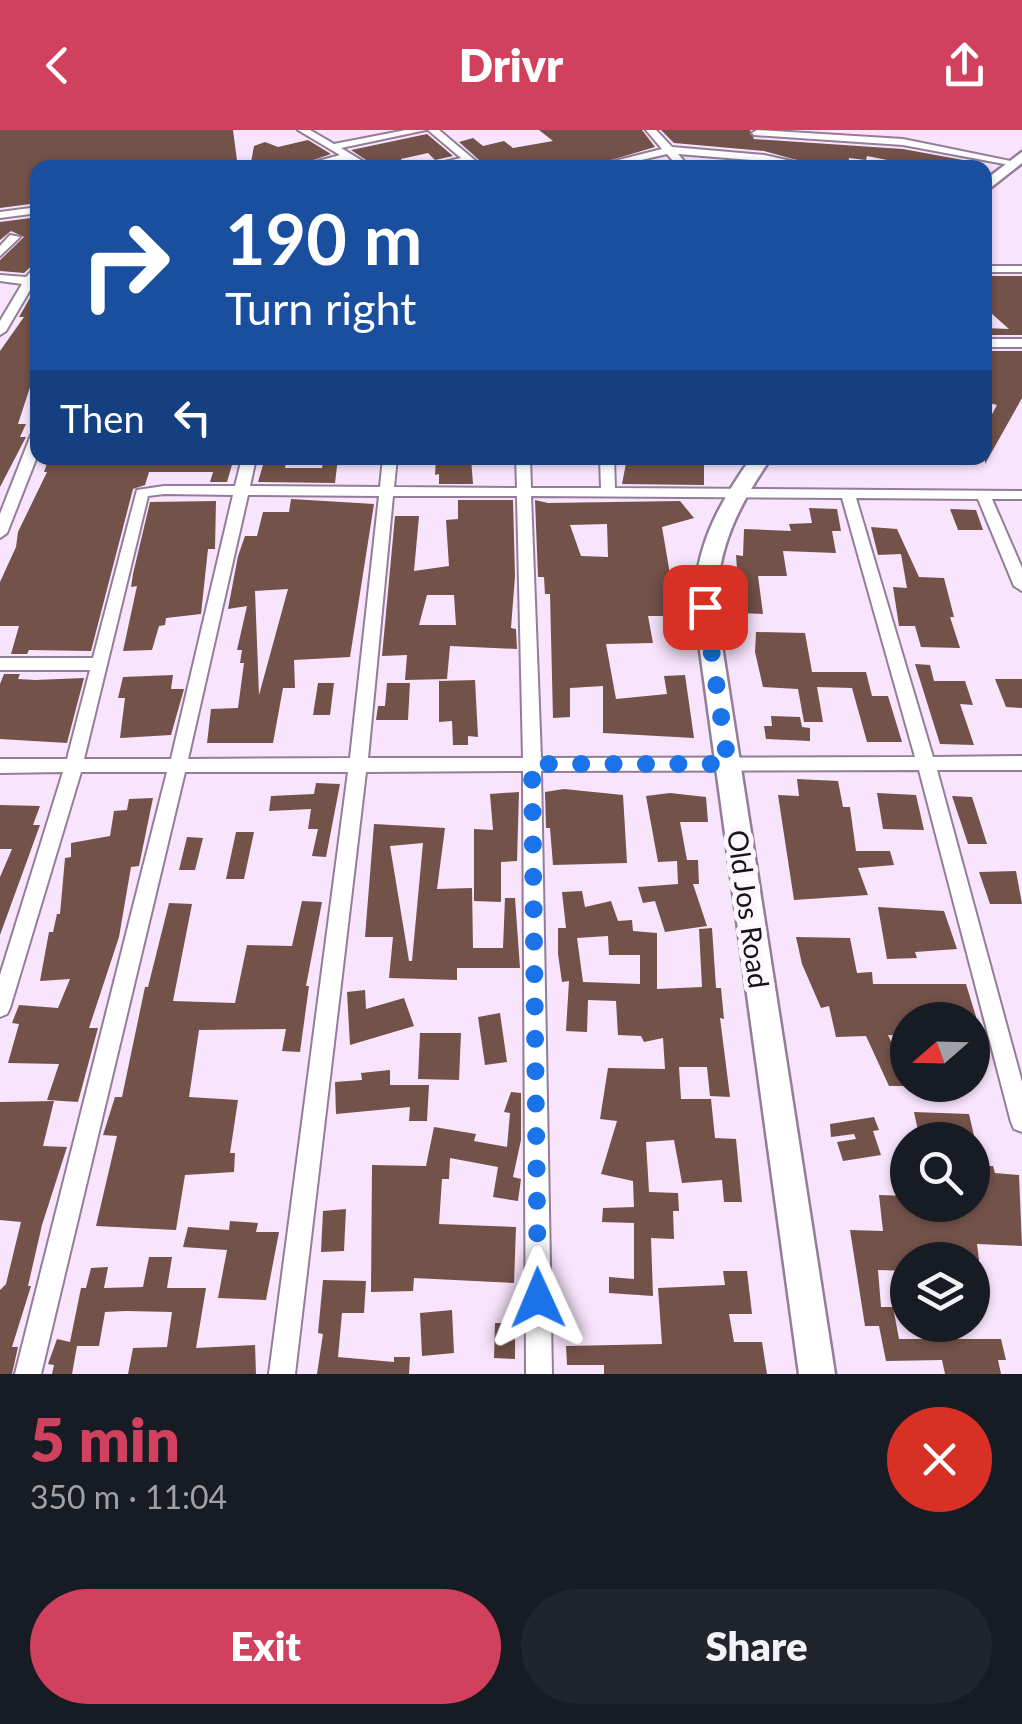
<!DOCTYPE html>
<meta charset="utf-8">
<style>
body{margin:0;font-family:Lato,sans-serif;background:#20242c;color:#f1f3f6;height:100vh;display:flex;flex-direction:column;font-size:38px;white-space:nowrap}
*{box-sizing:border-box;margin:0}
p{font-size:32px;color:#9ea1a6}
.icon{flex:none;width:55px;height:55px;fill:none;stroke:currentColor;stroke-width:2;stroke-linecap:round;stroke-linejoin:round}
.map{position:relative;height:1244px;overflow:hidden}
.drawer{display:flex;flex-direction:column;background:#171b24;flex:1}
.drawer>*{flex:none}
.top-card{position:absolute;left:30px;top:30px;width:962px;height:305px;border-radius:20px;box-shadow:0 2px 8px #0004;background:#1a4fa0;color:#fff;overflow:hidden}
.needle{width:65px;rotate:250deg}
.buttons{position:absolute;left:890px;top:872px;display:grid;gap:20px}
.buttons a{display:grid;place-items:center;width:100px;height:100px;border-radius:50%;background:#171b24;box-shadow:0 2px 8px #0004;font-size:50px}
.pin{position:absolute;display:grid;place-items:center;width:85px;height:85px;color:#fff;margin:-42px;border-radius:20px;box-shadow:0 5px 15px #0006}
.me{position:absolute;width:110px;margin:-55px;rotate:359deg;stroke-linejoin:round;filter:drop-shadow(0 0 8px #0008)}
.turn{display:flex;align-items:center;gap:35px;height:210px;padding:0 30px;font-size:45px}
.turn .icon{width:130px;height:130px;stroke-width:2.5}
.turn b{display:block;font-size:70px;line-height:85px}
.then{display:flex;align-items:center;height:95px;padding:0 30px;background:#0003;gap:20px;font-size:38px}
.round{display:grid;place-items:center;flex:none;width:105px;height:105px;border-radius:52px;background:#20242c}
.overview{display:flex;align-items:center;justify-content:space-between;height:170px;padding:0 30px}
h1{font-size:60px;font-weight:800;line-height:75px;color:#d1415d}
.primary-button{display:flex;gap:20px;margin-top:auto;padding:20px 30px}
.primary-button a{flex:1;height:115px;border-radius:60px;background:#d1415d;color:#fff;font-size:40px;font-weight:800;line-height:115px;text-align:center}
.primary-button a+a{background:#20242c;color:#f1f3f6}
header{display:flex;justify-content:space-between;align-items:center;height:130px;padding:0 30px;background:#d1415d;color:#fff;font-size:45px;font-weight:800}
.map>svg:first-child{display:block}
</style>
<header><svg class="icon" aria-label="back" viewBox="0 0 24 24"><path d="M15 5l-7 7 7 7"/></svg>Drivr<svg class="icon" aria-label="share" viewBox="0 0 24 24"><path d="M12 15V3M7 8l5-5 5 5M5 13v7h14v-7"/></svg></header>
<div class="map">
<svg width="1022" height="1244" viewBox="0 0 1022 1244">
<rect width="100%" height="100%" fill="#f8e4fc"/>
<!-- building -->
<g fill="#735249" fill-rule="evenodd">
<path d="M0 0H233L238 38H35L38 73 0 78Z"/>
<path d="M539 0H642L655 17 584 38H488L459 12 473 8 483 16 504 11 513 18 553 11Z"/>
<path d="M661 0H750L754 9 903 19 974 32 973 38H928L867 26 866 30 849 28 848 38H826L764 21 674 13Z"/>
<path d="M427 4 453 26 435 30 428 23 401 29 404 38H378L351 20Z"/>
<path d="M308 10 331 24 290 38H250L254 16 265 12 278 17Z"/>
<path d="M38 87V130L24 143 0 141V130L24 107 11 101 0 110V92Z"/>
<path d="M985 146H1022V205H985V198L1009 199 991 183 985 168Z"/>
<path d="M35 159 38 247 33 248 18 294H26L20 307H26L0 357V221L24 187H19Z"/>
<path d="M985 221H1022V268L985 334V297L997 275 985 272Z"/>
<path d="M49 328H234L227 352H210L213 342H149L145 355 133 359 91 521 29 520 27 524H11L19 496H0V452L16 417 18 402 47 342H44Z"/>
<path d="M265 328H287L285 338H322L324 328H338L335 353 258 352Z"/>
<path d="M436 328H471L473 354H439V344L435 345Z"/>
<path d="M627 328H673L672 333 704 335V355L622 354Z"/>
<path d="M291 369 374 374 350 527 294 530 295 558H283L273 613H207L211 579 238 578 244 533H240L242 520H237L247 476 228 479 238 426 245 406H257L263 382H289ZM288 459 259 565 255 461Z"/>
<path d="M458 370H513L515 446 511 498 516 499 517 519 450 516 447 549 405 550 407 525 382 526 395 386H419L414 441 449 436 446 390 458 389ZM427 465H454L456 495H419Z"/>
<path d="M535 370 548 373 680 371 694 388 662 397 677 486H648L653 513 606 514 616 569 667 564 664 546 685 545 694 608 603 603V556L570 558V587L553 588 550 464H545L544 447H538ZM607 394 608 427 581 426 570 395Z"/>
<path d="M216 371 215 419H208L201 484 166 488 165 495 159 496 152 520 123 521 137 456 131 457 133 444 150 372Z"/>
<path d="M809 378 837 379 841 401H832L836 423 783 421 787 446H758L763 484 740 483 736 425 743 426 744 399 791 401 789 394 812 393Z"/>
<path d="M950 379 976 380 983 400H958Z"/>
<path d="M871 397 897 399 919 447 944 448 954 487H950L960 518 921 517 915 496H899L893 457 907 458 901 424 878 425Z"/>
<path d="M756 502 805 503 812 542H866L872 566H888L902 612H867L852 558 817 557 823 592H804L798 559 763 557 755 522Z"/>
<path d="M915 534 930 535 934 551H965L973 575 960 574 974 615 940 614Z"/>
<path d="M4 544H20L18 549 35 550 84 548 67 613 0 609V554Z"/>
<path d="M173 545 171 559H184L171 605 120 608 125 568H118L123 547Z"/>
<path d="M995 549H1022V578L1006 577Z"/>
<path d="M475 550 478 607 468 606V615H453L452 591 439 592V551Z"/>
<path d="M318 553H334L330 585H313Z"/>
<path d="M387 553H410L408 590H376L378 576H385Z"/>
<path d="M771 586 800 587 802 597 810 598V611L766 609 764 596H772Z"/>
<path d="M797 649 838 651 843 677H850L856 721H890L894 735 858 738 868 765 794 770 778 665 799 666Z"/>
<path d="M316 653 340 654 326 727 312 726 318 699H308L311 679 269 681 271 666 314 664Z"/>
<path d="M564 659 623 665 627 733 553 735 550 698H546L545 662Z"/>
<path d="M519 662 517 731 501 732V772L474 771V699L493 700 490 664Z"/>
<path d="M670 663 706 667 708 692H680L687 730H698L699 754H693L707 796 665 802 655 771 643 773 638 757 678 754 677 731 658 732 646 666Z"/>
<path d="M877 663 916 665 924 700 883 699Z"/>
<path d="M952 666 972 667 987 714H968Z"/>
<path d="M153 668 139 736 131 737 119 807 89 898H98L78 972 47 970 59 934 8 933 19 894 12 893 19 875 58 878 70 849 40 851 49 802H53L57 784H60L65 728 71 727V713L110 706 114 681 127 680 129 669Z"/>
<path d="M0 675 40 676 33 695H40L0 805V747L12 719H0Z"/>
<path d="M374 694 445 698 437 759 472 758 473 818H503L505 768H515L520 838H457V850L389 848 393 807H365ZM423 713 412 831H409L390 716Z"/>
<path d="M236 702H254L244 749H226Z"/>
<path d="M187 707 203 708 195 740H179Z"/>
<path d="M1016 741 1022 774H990L979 742Z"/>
<path d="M582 761 585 777 611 771 618 791 632 790 633 801 657 803V859L702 857 699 799 712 798 716 858H721L724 889 720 888 730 967 710 966 707 937H679L681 969H711L715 1008 736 1009 742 1072H724L722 1050 682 1053 674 1010 646 1012 649 1062 678 1063 679 1081H673L674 1109 651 1108 653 1166 609 1163V1147L634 1149V1093L602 1092 603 1078 634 1077 633 1051 601 1044 617 991 600 989 608 938 665 939 663 908 644 912 641 906 618 905 616 871 588 870 587 902 566 901 569 851 562 852 558 824V798H566L562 762ZM608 806 609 825H640V854L583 852 577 808Z"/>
<path d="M302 771 322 772 306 856H309L300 922 282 921 286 899 199 900 189 967 238 970 230 1023H235L234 1042 185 1045 176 1100 96 1096 117 1006 103 1005 115 967H122L145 857H148L169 773 192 774 173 871 235 873 247 815 292 816Z"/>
<path d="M878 777 944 781 957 819 915 822 917 828 887 829Z"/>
<path d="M796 807 850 808 857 843 872 842 873 854H966L977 890H908V906L888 905 901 933 906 956H889L866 906 836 907 829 876 821 878 802 834Z"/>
<path d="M365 860 366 879 404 868 414 896 350 915 347 862Z"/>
<path d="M500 883 507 932 485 935 478 887Z"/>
<path d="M420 903H461L459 950 418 949Z"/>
<path d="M390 940V955H429L427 991H409L410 977 336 984 335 952 362 950 361 943Z"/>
<path d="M511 962 521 963V1010L513 1047 521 1049 518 1071 493 1067 498 1037 450 1028 449 1049H442L439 1094 516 1097 514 1153 414 1148 413 1161 371 1162 372 1035 426 1036 434 997 476 1004 474 1011 507 1017 510 983 504 982Z"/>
<path d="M54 971 43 1016 67 1017 42 1095 28 1156H31L12 1217H18L12 1244H0V1160L6 1154 21 1092 0 1090V972Z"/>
<path d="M914 982 969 984 975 1010H920Z"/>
<path d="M874 987 879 1000 873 1001 881 1025 843 1031 837 1012 856 1009 854 1004 831 1007 830 994Z"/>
<path d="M972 1036H993L995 1043 1019 1045 1022 1116 977 1114 979 1130H908V1141L878 1140 881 1177H893L899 1209H1001L1006 1230H998L1001 1244H945L942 1230 886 1231 879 1196H865L850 1100 883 1101 879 1065 908 1066V1075H972Z"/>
<path d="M346 1079 344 1121 321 1122 323 1081Z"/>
<path d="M230 1091 258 1093 256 1102H279L266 1170 218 1168 227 1120 183 1117 188 1097 229 1100Z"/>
<path d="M149 1127H172L167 1158H206L196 1218 255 1215 256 1244H128L133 1218 167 1217 172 1182 126 1181 105 1182 99 1216H77L72 1244H52L54 1235 48 1234 57 1209 70 1212 81 1158H86L91 1138 108 1137 104 1158 143 1157Z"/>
<path d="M723 1141H747L752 1184H729L734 1212H762L767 1244H604V1235H567L566 1216 662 1214 658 1158 725 1155Z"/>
<path d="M323 1150 366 1151 364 1183H342L338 1227 394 1232V1227H410L409 1244H317L323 1204 318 1203Z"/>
<path d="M452 1180 454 1223 422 1226 420 1183Z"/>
<path d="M495 1193H515V1229L494 1228Z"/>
</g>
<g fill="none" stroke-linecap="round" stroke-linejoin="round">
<!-- minor casing -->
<g stroke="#937d98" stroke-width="4">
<g id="minor">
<path d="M298 0H310L334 14 406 0H426L341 18 374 38H361L348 30 314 38H293L340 25Z"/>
<path d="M428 0H439L484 38H472L466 33 442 38H419L461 28Z"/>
<path d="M646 0H656L672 17 764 25 823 38H799L764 31 678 24 690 38H679L667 24 607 38H587L662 19Z"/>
<path d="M757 0 903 9 1020 33 1015 36 903 15 754 5 752 3Z"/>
<path d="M38 77V83L0 88V82Z"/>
<path d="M10 105 20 107 0 126V116Z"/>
<path d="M38 134V155H33L6 201 0 205V191L22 154 0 151V145L26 147Z"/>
<rect x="985" y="136" width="37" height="6"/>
<rect x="985" y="209" width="37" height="8"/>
<path d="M38 301V324L7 403 0 408V384L31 305Z"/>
<path d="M242 328H256L250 356 380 357 383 328H397L394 357 517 358 516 328H530L531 358H601L600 328H614L615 358 1022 361V369H992L1022 438V461L1014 456 978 369 856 368 933 627 1022 626V640H937L1022 952V1002L1014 999 1011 992 919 640 541 641 552 1244H526L523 641 366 642 295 1244H269L348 642H185L41 1244H15L167 642H81L10 878 7 884 0 887V845L63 642 0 643V629H67L90 540H0V528H93L137 360 164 356H235ZM164 364 233 365 171 629H84L148 366ZM248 365 379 366 350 628 188 629ZM393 366H517L523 628H368ZM531 366 842 368 915 627 541 628Z"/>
</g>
</g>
<!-- secondary casing -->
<g stroke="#937d98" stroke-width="5">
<g id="secondary">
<path d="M1022 22V33L985 62V50Z"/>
<path d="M751 328H771C738 376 717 418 716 477L835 1244H799L694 477C695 417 718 375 751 328Z"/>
</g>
</g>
<!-- minor -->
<use href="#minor" fill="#fff" fill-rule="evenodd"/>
<!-- secondary -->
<use href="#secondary" fill="#fff" fill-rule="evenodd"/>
</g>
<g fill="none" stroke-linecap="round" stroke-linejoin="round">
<!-- route -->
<path stroke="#1a73e8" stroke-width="18" stroke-dasharray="0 32.4" d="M538 1168 532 634H728L705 477"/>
</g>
<g text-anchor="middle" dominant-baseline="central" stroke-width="10" stroke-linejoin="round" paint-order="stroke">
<!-- street labels -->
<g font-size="28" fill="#19111b" stroke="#fcf7fd">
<text transform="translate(749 779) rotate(82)">Old Jos Road</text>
</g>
</g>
</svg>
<div class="buttons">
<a><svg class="needle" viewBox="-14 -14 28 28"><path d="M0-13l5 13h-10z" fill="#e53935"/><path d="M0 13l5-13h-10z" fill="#9ea1a6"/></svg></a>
<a><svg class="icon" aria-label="search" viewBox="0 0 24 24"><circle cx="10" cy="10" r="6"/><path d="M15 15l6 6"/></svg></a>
<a><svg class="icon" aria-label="layers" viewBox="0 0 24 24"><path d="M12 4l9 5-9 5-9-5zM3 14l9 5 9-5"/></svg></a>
</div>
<div class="pin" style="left:705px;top:477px;background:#d93025"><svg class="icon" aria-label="arrive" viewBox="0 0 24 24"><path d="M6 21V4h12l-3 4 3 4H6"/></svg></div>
<svg class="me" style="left:538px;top:1168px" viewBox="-20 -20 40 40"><path d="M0-17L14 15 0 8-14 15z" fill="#1a73e8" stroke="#fff" stroke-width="4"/></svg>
<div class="top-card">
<div class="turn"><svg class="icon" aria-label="right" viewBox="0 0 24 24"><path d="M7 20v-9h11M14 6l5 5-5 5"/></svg><div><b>190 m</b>Turn right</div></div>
<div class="then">Then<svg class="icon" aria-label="left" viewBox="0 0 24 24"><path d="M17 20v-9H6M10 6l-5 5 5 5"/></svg></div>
</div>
</div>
<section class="drawer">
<div class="overview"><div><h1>5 min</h1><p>350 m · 11:04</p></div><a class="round" style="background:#d93025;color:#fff"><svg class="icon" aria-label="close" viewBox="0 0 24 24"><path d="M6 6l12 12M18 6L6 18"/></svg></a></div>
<div class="primary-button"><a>Exit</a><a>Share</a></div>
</section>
